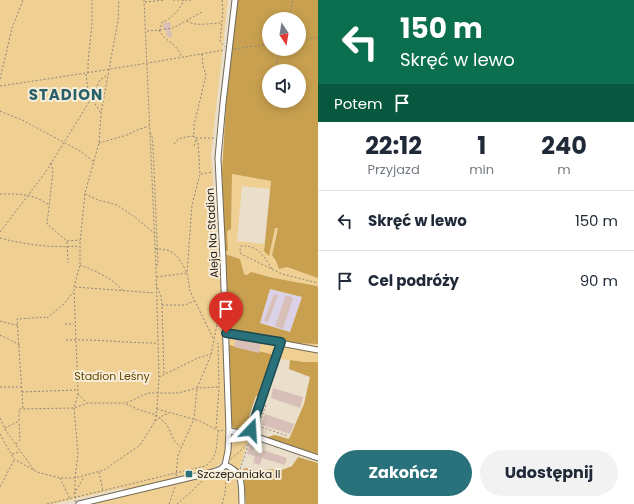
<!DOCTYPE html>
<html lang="pl">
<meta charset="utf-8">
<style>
body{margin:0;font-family:Poppins,sans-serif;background:#f2f2f3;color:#1f2937;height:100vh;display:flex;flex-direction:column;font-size:15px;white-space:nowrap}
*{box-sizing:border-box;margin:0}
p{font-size:13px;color:#747a83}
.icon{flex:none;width:22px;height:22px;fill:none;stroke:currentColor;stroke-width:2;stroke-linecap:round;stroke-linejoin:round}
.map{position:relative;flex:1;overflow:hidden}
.details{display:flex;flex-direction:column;background:#fff;width:316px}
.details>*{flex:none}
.banner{background:#0b6e4f;color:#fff;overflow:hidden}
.needle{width:26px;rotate:168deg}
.controls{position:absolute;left:262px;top:12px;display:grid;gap:8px}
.controls a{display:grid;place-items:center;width:44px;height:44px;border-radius:50%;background:#fff;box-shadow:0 2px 10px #0003;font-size:20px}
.pin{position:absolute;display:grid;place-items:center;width:34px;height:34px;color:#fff;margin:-41px -17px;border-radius:50% 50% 50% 0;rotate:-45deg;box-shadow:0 0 4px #0007}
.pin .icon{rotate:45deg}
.me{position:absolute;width:44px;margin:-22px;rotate:20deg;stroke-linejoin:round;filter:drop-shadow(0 0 3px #0008)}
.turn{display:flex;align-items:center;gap:14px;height:84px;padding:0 16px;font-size:18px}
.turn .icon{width:52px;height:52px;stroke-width:2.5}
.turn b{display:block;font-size:28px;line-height:34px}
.then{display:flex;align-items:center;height:38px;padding:0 16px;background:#0003;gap:8px;font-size:15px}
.eta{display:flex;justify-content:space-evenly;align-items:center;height:68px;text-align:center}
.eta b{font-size:24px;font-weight:700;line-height:28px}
.action{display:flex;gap:8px;margin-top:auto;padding:8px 16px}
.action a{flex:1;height:46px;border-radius:24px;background:#29717b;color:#fff;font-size:16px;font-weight:700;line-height:46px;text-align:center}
.action a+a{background:#f2f2f3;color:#1f2937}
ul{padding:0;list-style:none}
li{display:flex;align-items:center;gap:12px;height:60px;padding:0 16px;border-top:1px solid #e0e1e3}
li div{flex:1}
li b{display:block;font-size:15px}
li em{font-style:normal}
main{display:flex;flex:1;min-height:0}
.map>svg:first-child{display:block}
</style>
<main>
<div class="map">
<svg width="318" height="504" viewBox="0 0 318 504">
<rect width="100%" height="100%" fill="#eadfcb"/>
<!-- industrial -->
<path fill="#dcd2e7" d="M270 289 302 297 290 332 260 323Z"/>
<!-- green -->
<g fill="#efcf92">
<path d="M0 0H228L211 154 222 298 226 444C225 457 223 464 211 470L124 492 123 488 53 504H0Z"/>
<path d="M232 174 271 181 270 189 242 186 237 241 264 244V251L269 255 275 227 279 228 276 234 272 255 276 261 279 269 287 267 318 278V288L317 286 274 278 266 275H247L244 274 240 259 225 254V251H228L227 231 231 228Z"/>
<path d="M228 331 291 343 318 344V362H304L273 358 271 356V355L228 347Z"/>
<path d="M232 433 249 437 240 467 238 470 230 463 229 460Z"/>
<path d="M228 471H231L236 476 240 504H91Z"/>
</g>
<!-- forest -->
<g fill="#c8a04f" fill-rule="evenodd">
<path d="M236 0H318V278L287 267 279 269 276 261 272 255 278 228H275L269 256 264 251 271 181 232 174 231 229 227 231 228 251H225L222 172 227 87ZM269 19H299V49H269ZM269 71H299V101H269Z"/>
<path d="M225 254 240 259 244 274 247 275 251 272 274 278 317 286 318 288V344L291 343 228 331ZM270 289 302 297 290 332 260 323Z"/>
<path d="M229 345 271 354V356L273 358 260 397 256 396 249 416 254 418 248 430C244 432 235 429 231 426Z"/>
<path d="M290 360 304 362H318V457L269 439 267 437 275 435 289 439 304 404 310 377 289 369Z"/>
<path d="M298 457 318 463V504H246L243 469 247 468 249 470 251 469C264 474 268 466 279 471L292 466Z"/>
</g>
<!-- building -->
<g fill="#d8bfb8">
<path d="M170 22 172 37H167L166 30H164L163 23Z"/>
<path d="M274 294 278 295 268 322 264 321Z"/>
<path d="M286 295 293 298 283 329 275 326Z"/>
<path d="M236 339 261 344 259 353 234 347Z"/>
<path d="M273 388 303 397 300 408 271 398Z"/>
<path d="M265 414 294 424 290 434 262 425Z"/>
<path d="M251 440 256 441 253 452 262 454 263 450 287 458 285 465 262 458 260 465 253 463 255 456 247 454Z"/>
</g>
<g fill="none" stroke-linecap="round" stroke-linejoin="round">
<!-- minor casing -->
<g stroke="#726957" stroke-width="7">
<g id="minor">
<path d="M225 333 318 350"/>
<path d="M229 431 247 434 250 433 281 342"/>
<path d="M248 434 318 458"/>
<path d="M225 465 228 451 229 431 223 260 218 158 223 103 235 0"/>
<path d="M225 465C245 472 241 487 242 504"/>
<path d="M79 504 213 472 221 469 225 465"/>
</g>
</g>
<!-- path -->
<g stroke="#90887a" stroke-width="1" stroke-dasharray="2 2" stroke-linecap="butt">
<path d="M173 0H193"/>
<path d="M222 0 223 11 220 41 225 47"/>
<path d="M145 2 165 0"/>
<path d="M289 19 293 0"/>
<path d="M187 21C196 27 211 23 221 23"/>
<path d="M159 30C165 42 176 42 181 56"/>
<path d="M160 30 173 28 202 12"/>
<path d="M147 31 160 30 162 22C172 19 180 9 184 0"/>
<path d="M299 40 318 37"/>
<path d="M234 49 269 44"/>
<path d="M202 54 203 66 206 75 194 125V136L198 142 200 174 192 205 187 273 190 291 214 340"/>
<path d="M273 71 282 49"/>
<path d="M88 73V62L92 24V0"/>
<path d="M86 74 88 93 101 113"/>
<path d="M0 79 12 28 23 0"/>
<path d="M0 86C75 75 150 63 224 50"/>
<path d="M267 93 269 82"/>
<path d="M0 111 22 120 80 151 93 161"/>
<path d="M150 133 152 136 153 145 158 263 156 267"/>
<path d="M196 138H215"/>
<path d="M99 143 127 135 137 130 149 126"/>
<path d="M174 144C178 137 186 137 194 136"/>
<path d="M194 146 196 140"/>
<path d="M51 163 53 172 47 224 67 241 80 240"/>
<path d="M201 174 213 172"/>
<path d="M0 194C19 194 32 193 49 205"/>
<path d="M85 194 98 200 117 205 136 218 154 233"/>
<path d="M0 232 45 173 91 99 100 80 107 75"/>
<path d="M0 238C26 245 53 248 79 246"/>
<path d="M67 242 68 263"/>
<path d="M155 249C174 248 179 257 187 273L157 277"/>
<path d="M80 265C96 271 112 278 123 291"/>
<path d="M272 269C264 256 258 245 241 246L240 250 241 254 282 274 318 283"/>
<path d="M156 284 161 296 162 305 164 375"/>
<path d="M75 287 155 293"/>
<path d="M162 305H185L194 301"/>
<path d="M47 318 64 304 73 292"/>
<path d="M0 321 19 326"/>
<path d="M65 324H74"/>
<path d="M0 335 20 345"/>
<path d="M66 340C97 339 127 343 157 343"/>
<path d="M159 377 198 358 211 354"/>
<path d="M0 387H21"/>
<path d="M22 392 77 390"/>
<path d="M78 394 87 403"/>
<path d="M126 404 137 409 156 415 159 417 167 425 174 440 180 447"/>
<path d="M23 408 17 319 48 317"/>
<path d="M157 409 200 421 219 431"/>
<path d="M0 418 6 431 34 470"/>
<path d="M155 421 162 416 169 413"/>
<path d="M258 426 288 436"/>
<path d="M259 426 266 404"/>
<path d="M5 428 19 421V409L74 408 88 403H126L148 393H178L197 388 219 387"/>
<path d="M216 428 219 389 218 343"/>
<path d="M0 434 14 459 37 472 60 478H75L104 470 140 445 151 428 155 421 157 407 159 377 156 268 144 0"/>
<path d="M16 444 20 440 19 422"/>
<path d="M12 454 20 452"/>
<path d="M231 459 249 443"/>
<path d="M240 469 250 440"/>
<path d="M99 472 103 491"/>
<path d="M176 476 178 455 194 419 197 388 211 355 220 309"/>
<path d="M60 478 70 499"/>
<path d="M0 487 14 460"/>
<path d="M74 494 84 477"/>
<path d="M75 502V478L78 453 74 408 78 394 74 287 80 265V243L85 193 99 143 101 113 118 21 119 0"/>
<path d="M47 504 205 466C218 459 216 445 218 433L219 431 224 430"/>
<path d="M169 504 175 487"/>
<path d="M177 504 190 493 203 480"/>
<path d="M222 504 225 493 227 471"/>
</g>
<!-- minor -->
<use href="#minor" stroke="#fff" stroke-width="5"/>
</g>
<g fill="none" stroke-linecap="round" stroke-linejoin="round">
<!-- route casing -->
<g stroke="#1b4950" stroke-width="10">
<path id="route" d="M226 333 281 342 251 430"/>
</g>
<!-- route -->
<use href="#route" stroke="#29717b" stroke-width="7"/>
</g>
<!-- markers -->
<rect fill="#29717b" stroke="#f8edd8" stroke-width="1.5" x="185" y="470" width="8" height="8" rx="2"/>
<g text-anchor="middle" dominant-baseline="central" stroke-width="4" stroke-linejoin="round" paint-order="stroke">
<!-- street labels -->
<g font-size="11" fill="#27231b" stroke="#f8edd8">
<text transform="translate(212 233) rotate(-93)">Aleja Na Stadion</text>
</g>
<!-- park labels -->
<g font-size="11" fill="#624703" stroke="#f8edd8">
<text x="112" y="376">Stadion Leśny</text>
</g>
<!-- poi labels -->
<g font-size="11" fill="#27231b" stroke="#f8edd8" text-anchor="start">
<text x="197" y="474">Szczepaniaka II</text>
</g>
<!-- district labels -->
<g font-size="15" font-weight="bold" letter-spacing="1" fill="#286069" stroke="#f8edd8">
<text x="66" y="94">STADION</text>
</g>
</g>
</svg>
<div class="controls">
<a><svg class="needle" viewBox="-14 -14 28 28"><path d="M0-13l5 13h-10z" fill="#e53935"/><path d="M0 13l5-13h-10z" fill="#747a83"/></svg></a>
<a><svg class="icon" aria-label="sound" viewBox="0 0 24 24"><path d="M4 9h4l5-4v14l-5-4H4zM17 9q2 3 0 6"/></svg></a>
</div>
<div class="pin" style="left:226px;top:333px;background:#d93025"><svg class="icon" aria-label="arrive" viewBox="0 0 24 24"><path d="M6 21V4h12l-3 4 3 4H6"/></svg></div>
<svg class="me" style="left:251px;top:430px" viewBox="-20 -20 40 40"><path d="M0-17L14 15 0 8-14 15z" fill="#29717b" stroke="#fff" stroke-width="4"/></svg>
</div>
<section class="details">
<div class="banner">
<div class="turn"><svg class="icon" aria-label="left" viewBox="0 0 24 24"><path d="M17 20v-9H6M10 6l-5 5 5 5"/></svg><div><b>150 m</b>Skręć w lewo</div></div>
<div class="then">Potem<svg class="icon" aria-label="arrive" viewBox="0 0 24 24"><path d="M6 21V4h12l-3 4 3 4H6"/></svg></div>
</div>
<div class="eta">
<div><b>22:12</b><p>Przyjazd</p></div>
<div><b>1</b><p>min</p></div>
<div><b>240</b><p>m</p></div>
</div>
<ul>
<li><svg class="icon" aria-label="left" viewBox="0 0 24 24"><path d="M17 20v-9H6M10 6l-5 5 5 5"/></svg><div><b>Skręć w lewo</b></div><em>150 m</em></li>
<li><svg class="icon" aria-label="arrive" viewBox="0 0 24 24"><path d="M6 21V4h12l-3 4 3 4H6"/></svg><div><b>Cel podróży</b></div><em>90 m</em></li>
</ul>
<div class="action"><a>Zakończ</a><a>Udostępnij</a></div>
</section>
</main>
